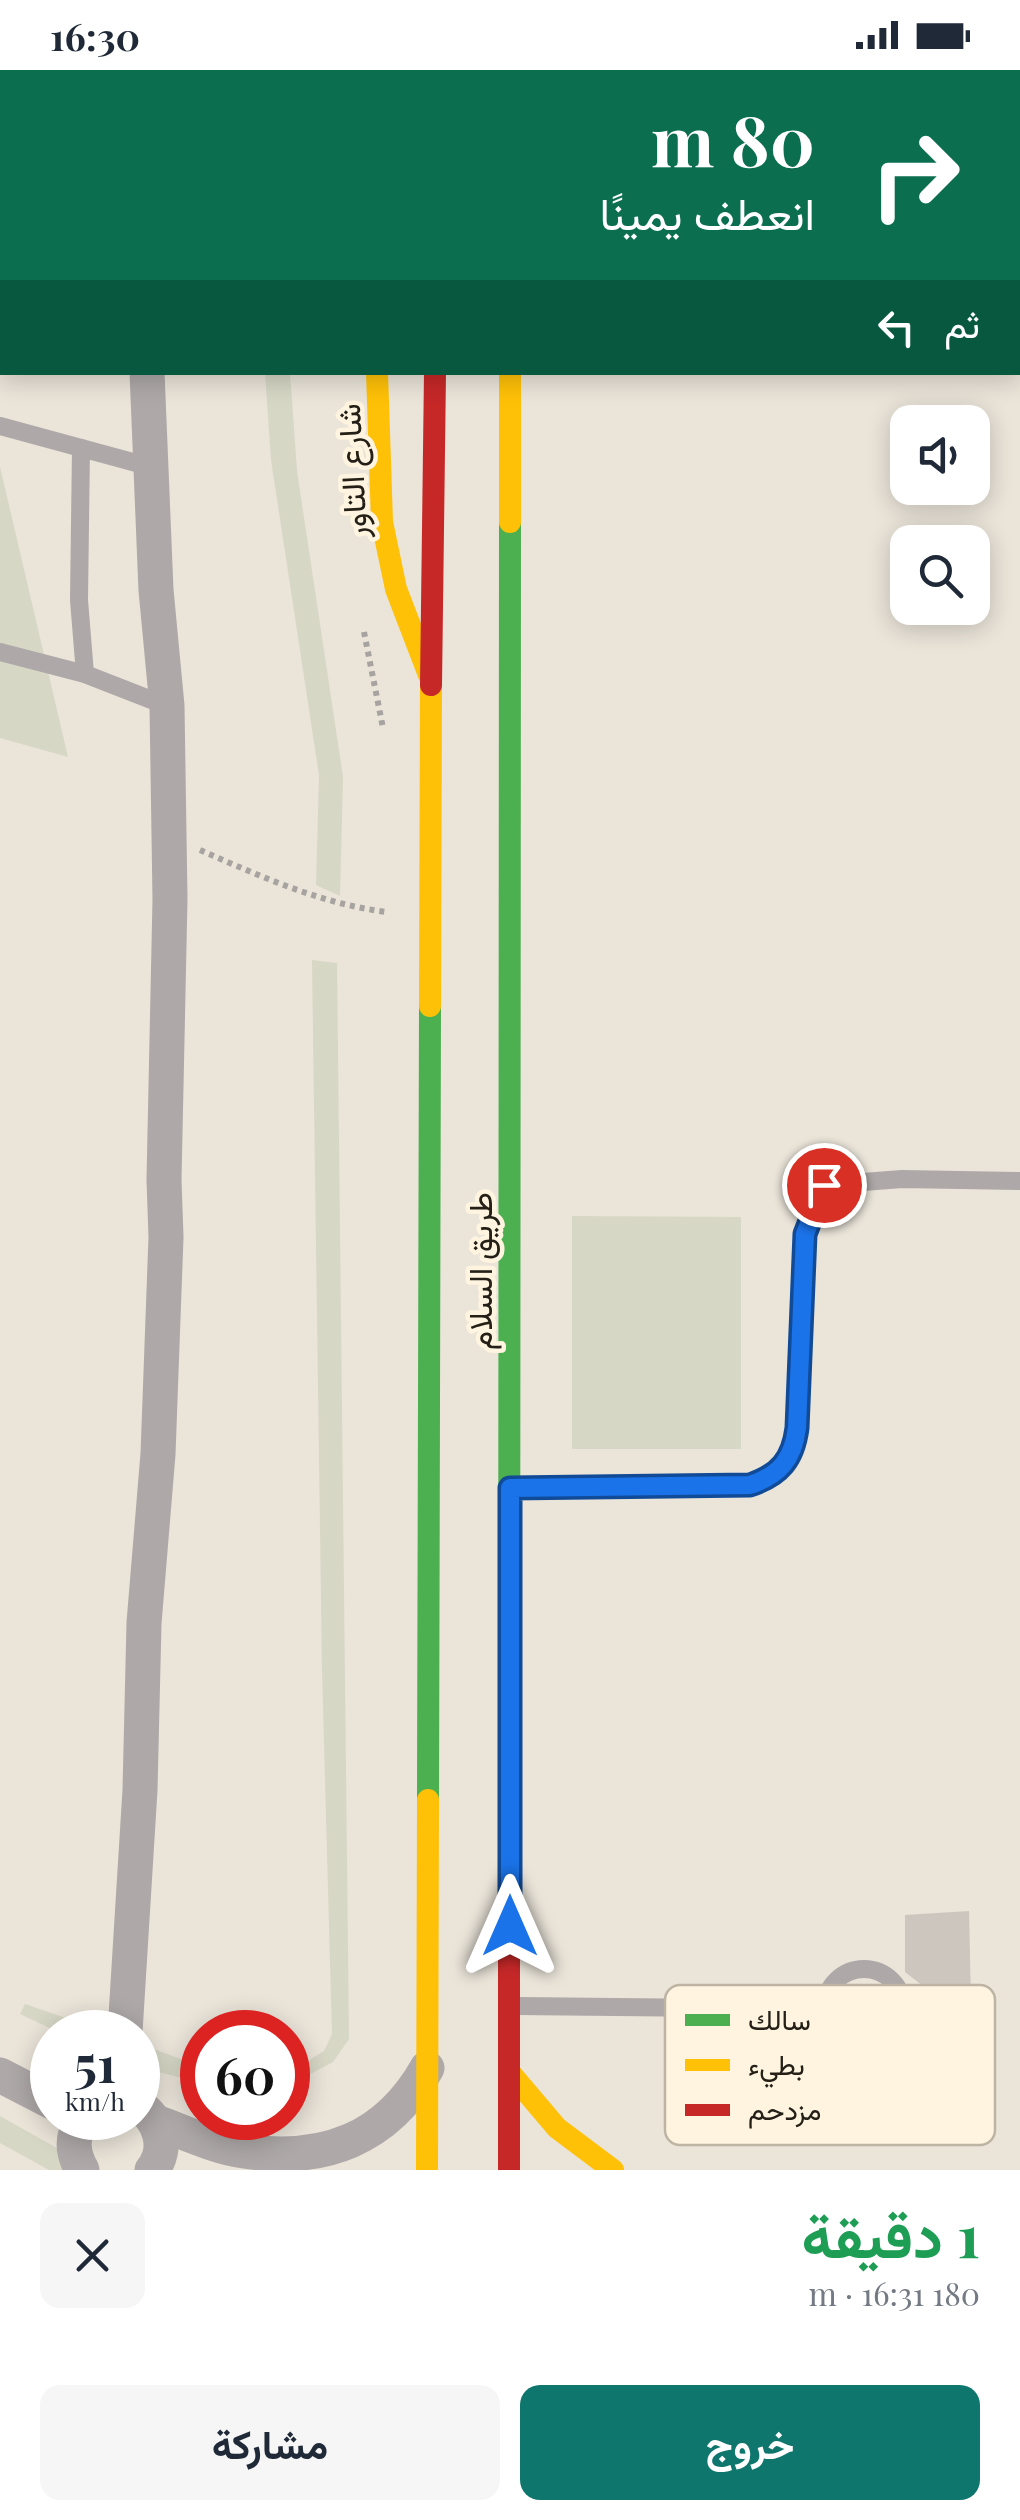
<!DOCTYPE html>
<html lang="ar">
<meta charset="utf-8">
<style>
body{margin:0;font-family:"Playfair Display",Vazirmatn,serif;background:#f6f6f7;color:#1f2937;direction:rtl;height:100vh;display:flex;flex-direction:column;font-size:38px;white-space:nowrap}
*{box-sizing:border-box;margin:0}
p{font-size:32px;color:#747a83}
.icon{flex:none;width:55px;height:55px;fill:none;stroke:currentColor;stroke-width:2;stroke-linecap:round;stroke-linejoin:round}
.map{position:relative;height:2100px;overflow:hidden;direction:ltr}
.panel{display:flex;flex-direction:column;background:#fff;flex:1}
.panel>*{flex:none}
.top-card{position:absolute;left:0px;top:0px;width:1020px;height:305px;box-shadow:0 5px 25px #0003;direction:rtl;background:#0b6e4f;color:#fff;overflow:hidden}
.controls{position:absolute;left:890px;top:335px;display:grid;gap:20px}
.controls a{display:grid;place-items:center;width:100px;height:100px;border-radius:20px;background:#fff;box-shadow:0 5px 25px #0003;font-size:50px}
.speed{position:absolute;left:30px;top:1940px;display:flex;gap:20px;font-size:50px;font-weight:700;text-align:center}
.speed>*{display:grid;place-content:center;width:130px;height:130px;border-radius:50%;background:#fff;box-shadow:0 5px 25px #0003;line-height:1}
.speed small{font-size:25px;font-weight:400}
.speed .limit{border:15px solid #d22;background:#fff;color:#111}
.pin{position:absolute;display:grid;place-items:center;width:85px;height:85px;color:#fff;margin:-42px;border:5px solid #fff;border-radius:50%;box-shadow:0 2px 10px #0007}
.me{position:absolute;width:110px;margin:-55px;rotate:0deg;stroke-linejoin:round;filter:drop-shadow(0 0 8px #0008)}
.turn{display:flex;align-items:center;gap:35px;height:210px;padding:0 40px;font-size:45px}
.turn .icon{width:130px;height:130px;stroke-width:2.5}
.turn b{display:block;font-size:70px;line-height:85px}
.then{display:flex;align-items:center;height:95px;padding:0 40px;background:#0003;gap:20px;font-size:38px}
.round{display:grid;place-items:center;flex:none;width:105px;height:105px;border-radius:20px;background:#f6f6f7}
.head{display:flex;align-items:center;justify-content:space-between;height:170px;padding:0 40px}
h1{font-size:60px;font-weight:700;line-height:75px;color:#1e9e55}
.button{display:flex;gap:20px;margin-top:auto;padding:20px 40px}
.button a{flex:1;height:115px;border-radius:20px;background:#0f766e;color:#fff;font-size:40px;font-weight:700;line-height:115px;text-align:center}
.button a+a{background:#f6f6f7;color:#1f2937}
.status{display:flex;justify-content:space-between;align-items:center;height:70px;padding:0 50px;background:#fff;direction:ltr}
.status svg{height:28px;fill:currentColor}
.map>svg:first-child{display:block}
</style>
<div class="status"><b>16:30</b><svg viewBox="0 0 49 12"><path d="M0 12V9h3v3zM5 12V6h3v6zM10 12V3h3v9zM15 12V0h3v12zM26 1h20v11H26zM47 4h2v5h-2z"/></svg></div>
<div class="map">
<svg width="1020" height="2100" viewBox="0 0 1020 2100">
<rect width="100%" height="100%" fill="#eae4d9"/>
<!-- green -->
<g fill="#d7d7c6">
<path d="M265 303H290L297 401 343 707 340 826 316 815 319 705 271 390Z"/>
<path d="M0 397 68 687 0 668Z"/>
<path d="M312 890 337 893 349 1969 333 1992 288 2016V2003L324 1981 332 1964 322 1600Z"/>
<path d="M572 1146 741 1147V1379H572Z"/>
<path d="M25 1934 107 1962H58L20 1944Z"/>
<path d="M138 1973 202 1997V2013L138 1997Z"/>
<path d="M0 2046 96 2100H49L0 2073Z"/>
</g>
<!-- building -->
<path fill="#cdc6bf" d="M969 1841 973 2023 908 2028V2004L925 1990 923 1916 905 1902V1845Z"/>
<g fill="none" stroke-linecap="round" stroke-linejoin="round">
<!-- path -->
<g stroke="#a7a3a0" stroke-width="6" stroke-dasharray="5 5" stroke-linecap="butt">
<path d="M107 2 108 0"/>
<path d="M364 562 383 658"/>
<path d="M200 780C260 806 321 834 387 842"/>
</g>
<!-- lane -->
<g stroke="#aea8a8" stroke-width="18">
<path d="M0 262H2"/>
<path d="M0 356 151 397"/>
<path d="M81 378 79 530 85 604"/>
<path d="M0 582 85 604 167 636"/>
<path d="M515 1418 750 1415C772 1407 783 1398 795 1378L805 1164 824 1115 902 1109 1020 1111"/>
<circle cx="864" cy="1938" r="39"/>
<path d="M516 1936 825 1939"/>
</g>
<!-- street -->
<g stroke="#aea8a8" stroke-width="35">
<path d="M0 170 2 171"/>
<path d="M125 1962 140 1720 144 1553 158 1384 166 1167 164 1110 170 829 167 636 156 520 147 302"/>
<path d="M0 2005 52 2032"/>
<path d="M138 2035C159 2049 170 2078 152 2100"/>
<path d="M82 2048C72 2067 71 2081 82 2100"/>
<path d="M156 2052C184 2062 215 2077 244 2081 324 2093 387 2069 427 1998"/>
</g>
<!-- fast -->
<g stroke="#4caf50" stroke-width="22">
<path d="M367 0 368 2"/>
<path d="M428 1730 430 936"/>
<path d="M509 1828 510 452"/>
</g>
<!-- slow -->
<g stroke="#ffc107" stroke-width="22">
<path d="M525 0V2"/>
<path d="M453 2 454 0"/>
<path d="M377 302 382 452 396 519 429 605"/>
<path d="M510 452V302"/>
<path d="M430 936 431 615"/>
<path d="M512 2005 557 2058 613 2100"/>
<path d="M427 2100 428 1730"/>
</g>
<!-- jam -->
<g stroke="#c62828" stroke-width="22">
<path d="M431 615 435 302"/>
<path d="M509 2100V1828"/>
</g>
</g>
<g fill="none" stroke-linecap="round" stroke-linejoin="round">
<!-- route casing -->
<g stroke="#114b97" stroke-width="25">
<path id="route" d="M510 1856V1418L750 1415C780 1405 793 1389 797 1358L805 1164 824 1115"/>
</g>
<!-- route -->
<use href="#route" stroke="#1a73e8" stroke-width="18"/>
</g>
<g text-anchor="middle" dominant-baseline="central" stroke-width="9" stroke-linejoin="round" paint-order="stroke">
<!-- street labels -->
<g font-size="32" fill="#242018" stroke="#fff4df">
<text transform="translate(350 401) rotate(-93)">شارع التاور</text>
<text transform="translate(478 1201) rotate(-90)">طريق السلام</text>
</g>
</g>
<!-- legend -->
<rect x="665" y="1915" width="330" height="160" rx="15" fill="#fff4df" stroke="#bdb4a3" stroke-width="2.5"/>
<rect x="685" y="1944" width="45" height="12" fill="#4caf50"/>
<rect x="685" y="1989" width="45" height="12" fill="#ffc107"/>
<rect x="685" y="2034" width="45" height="12" fill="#c62828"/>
<g font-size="28" fill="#242018">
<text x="748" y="1960">سالك</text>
<text x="748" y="2005">بطيء</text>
<text x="748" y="2050">مزدحم</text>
</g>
</svg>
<div class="controls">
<a><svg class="icon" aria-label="sound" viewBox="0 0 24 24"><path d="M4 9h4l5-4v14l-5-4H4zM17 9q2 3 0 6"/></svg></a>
<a><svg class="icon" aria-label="search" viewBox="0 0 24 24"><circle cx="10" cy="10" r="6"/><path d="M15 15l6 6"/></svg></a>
</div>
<div class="speed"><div>51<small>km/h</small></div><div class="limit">60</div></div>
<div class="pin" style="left:824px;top:1115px;background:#d93025"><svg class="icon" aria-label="arrive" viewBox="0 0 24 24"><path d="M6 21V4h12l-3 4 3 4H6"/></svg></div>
<svg class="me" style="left:510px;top:1856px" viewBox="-20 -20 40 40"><path d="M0-17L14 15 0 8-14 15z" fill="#1a73e8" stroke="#fff" stroke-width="4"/></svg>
<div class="top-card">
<div class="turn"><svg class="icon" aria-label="right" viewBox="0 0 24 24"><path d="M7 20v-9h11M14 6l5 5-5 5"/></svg><div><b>80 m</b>انعطف يمينًا</div></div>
<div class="then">ثم<svg class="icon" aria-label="left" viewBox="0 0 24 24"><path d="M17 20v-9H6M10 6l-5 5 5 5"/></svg></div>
</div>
</div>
<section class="panel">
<div class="head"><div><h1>1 دقيقة</h1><p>180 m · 16:31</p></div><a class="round"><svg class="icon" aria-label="close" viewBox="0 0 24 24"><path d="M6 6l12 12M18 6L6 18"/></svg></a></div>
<div class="button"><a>خروج</a><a>مشاركة</a></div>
</section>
